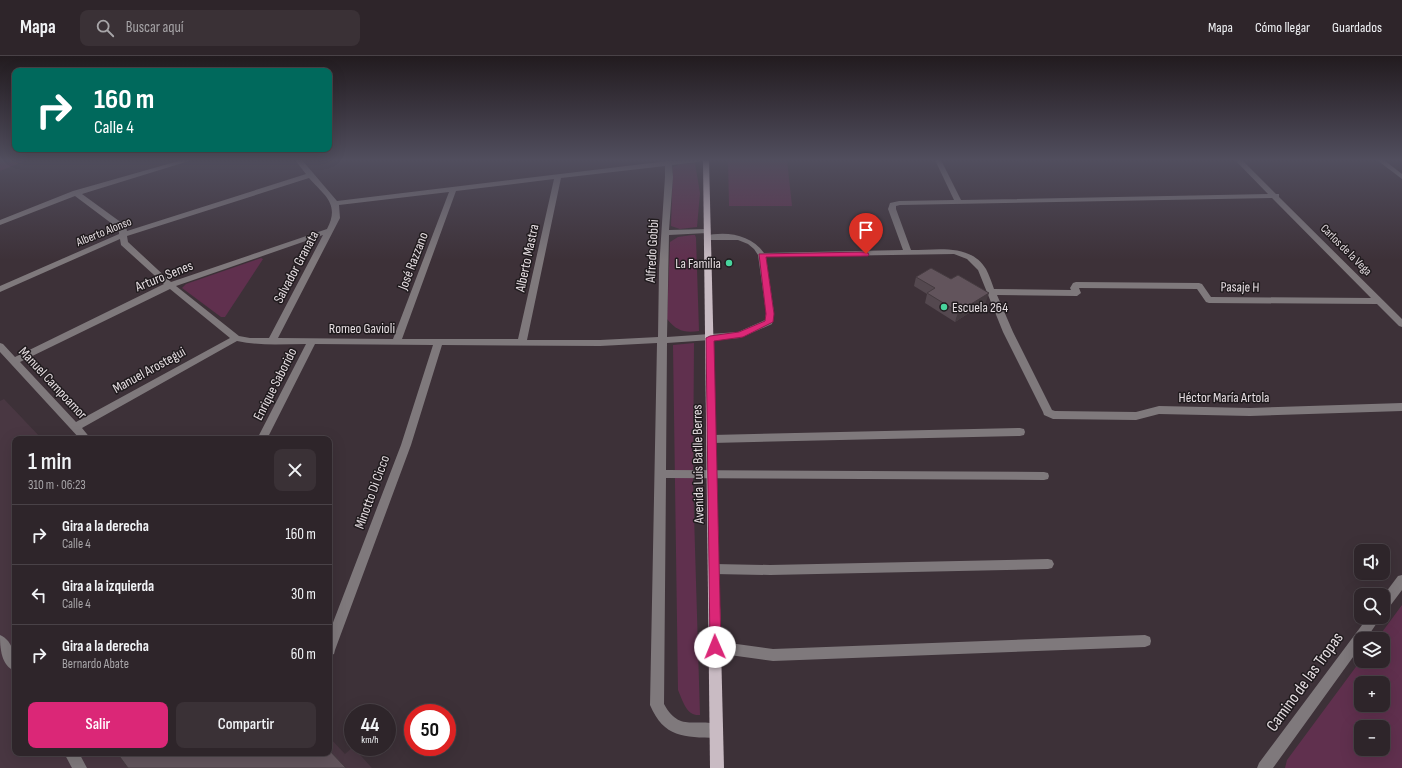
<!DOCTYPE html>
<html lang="es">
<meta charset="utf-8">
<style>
body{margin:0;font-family:"Sofia Sans Condensed",sans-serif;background:#3a3136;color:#f1f3f6;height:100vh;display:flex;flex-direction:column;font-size:15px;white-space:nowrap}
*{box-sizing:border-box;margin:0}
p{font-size:13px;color:#a7a5a8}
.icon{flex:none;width:22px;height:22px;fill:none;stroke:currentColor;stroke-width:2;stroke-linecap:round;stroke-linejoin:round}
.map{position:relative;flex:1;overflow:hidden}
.drawer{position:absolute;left:12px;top:380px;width:320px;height:320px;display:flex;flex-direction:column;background:#2e252a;border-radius:8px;box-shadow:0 4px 16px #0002,0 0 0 1px #494247}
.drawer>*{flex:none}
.banner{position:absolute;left:12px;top:12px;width:320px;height:84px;border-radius:8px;box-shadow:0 4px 16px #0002,0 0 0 1px #494247;background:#00695c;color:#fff;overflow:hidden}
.buttons{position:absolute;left:1354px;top:488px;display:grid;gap:8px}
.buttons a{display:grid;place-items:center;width:36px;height:36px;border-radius:8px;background:#2e252a;box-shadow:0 4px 16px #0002,0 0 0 1px #494247;font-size:20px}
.speed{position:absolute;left:344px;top:648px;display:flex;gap:8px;font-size:20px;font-weight:700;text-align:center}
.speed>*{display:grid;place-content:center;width:52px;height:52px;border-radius:50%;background:#2e252a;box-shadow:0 4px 16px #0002,0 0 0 1px #494247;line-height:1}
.speed small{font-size:10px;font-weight:400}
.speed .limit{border:6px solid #d22;background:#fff;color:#111}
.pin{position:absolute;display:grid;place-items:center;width:34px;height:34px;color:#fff;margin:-41px -17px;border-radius:50% 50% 50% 0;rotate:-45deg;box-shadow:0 0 4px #0007}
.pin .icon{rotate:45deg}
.me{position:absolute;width:44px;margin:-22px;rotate:359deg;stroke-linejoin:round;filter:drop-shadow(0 0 3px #0008)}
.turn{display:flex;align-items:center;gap:14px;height:84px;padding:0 16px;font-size:18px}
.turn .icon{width:52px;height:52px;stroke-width:2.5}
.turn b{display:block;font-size:28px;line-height:34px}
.round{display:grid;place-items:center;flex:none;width:42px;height:42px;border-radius:8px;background:#3a3136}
.head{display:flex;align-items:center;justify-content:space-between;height:68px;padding:0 16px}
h1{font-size:24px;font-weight:600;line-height:30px}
.button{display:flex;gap:8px;margin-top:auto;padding:8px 16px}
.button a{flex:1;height:46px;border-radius:8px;background:#db2777;color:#fff;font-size:16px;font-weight:600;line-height:46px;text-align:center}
.button a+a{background:#3a3136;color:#f1f3f6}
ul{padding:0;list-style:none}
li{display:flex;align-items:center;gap:12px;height:60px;padding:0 16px;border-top:1px solid #494247}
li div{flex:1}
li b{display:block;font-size:15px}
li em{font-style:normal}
header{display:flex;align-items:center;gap:24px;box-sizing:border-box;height:56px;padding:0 20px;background:#2e252a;border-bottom:1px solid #494247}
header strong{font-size:19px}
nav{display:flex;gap:22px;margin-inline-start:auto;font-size:14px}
.search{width:280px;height:36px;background:#3a3136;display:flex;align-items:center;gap:10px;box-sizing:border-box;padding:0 14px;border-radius:8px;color:#a7a5a8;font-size:15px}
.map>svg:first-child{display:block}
</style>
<header>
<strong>Mapa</strong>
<div class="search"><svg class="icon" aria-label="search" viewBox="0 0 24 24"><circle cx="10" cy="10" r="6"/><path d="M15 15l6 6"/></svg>Buscar aquí</div>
<nav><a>Mapa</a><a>Cómo llegar</a><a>Guardados</a></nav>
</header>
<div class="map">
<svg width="1402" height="712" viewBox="0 0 1402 712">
<rect width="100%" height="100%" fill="#3d3138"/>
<!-- built -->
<path fill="#493742" d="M4 343 42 383H15V697H329V681L345 698 353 691 372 712H0V345Z"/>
<!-- green -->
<g fill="#60304e" fill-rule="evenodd">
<path d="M0 104H27L0 115Z"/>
<path d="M728 104H787L792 150H729Z"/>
<path d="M695 107 700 137 697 171 680 173 671 170 673 111 681 108Z"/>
<path d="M692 179H695L696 182 699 275C684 277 677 275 667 263L670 186 678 181Z"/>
<path d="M261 202 263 203 225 261H221L182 232 186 228Z"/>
<path d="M694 287 693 425 700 659C686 660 683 645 678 634L673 289Z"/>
<path d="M1402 549V712H1285L1287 704 1361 604 1383 605V583H1377ZM1361 627H1383V649H1361ZM1361 671H1383V693H1361Z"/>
</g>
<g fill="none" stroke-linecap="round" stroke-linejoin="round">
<!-- minor -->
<g fill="#7f797c" fill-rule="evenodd">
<path d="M182 104H192L82 138 126 170 127 175 306 118 295 104H302L337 145 668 105 701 104 698 106 672 109 673 121 669 174 707 173 711 175 707 177 669 179 667 281 738 276 765 264 766 257 758 199 754 193 748 188 738 184H704V180C726 175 750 178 764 197L903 194 888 153 890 147 899 145 954 144 935 104H941L961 144 1268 138 1235 104H1242L1276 138H1279V141L1402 263V271L1399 270 1377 248 1209 247 1206 246 1197 233 1079 232 1081 237 1077 240 997 239 1013 276 1052 354 1055 355 1136 356 1159 350 1250 352 1402 347V355L1250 360 1159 358 1136 364 1053 363 1044 359 1043 356 1003 276 978 214 967 203 954 198 766 201 774 257 772 268 740 282 667 287 666 414 1044 416 1048 417 1049 420 1048 423 1044 424 666 422 664 648C680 678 697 660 721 670L723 675 721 680 716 682C684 681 664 682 650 649L657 287 600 290 442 289 411 389 335 594 334 598 329 600V577L401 389 433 289 315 288 267 383H257L306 288C283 288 260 290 237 285L82 372 91 383H80L0 296V287L3 288 15 301 164 228 121 189 120 183 0 236V230L119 178V173L75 140 0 169V164L73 135ZM665 110V121L659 213 658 281 600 284H527L561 122ZM309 122C325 140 340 148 327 173L171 226 128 186 127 180ZM554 123 518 283H402L456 135ZM449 136 393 283 278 282 340 162 339 149ZM1272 142 1371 242 1211 241 1202 228 1199 227 1076 226 1073 227 1070 232 1071 234 994 233C992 227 989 219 986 213 970 187 937 194 911 194L896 153V150L900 149ZM323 179 269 282H250L239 280 176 230ZM170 233 230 282 76 366 20 306Z"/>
<path d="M1377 104H1384L1402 118V123Z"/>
<path d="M1020 372 1024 373 1025 376 1024 379 1020 380 712 387 708 386 707 383 708 380 712 379Z"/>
<path d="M1048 503 1052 504 1054 508 1052 512 1048 513 770 519 714 518 710 517 708 513 710 509 714 508 770 509Z"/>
<path d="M1402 519V534L1387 554 1383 556V540L1398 520Z"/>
<path d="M1368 561H1381L1366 583H1361V590L1273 712H1257L1259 707Z"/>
<path d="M0 579C14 585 15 602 15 615 1 610 0 592 0 579Z"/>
<path d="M1145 579 1150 581 1151 585 1150 589 1145 591 773 605 715 597 710 595 709 591 710 587 715 585 773 593Z"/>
<path d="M64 697H79L87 712H72Z"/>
</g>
<!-- major -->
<path fill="#c9bbc3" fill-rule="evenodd" d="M703 104H709L724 712H710Z"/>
</g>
<!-- wall -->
<path fill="#54484f" d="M916 221 986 246 955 266 925 247 927 238 914 230Z"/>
<!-- shaded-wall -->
<path fill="#453b40" d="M989 237 986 246 955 266 958 256Z"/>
<!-- building -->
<g fill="#62545c" stroke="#453b40">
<path d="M931 212 951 223 958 219 989 237 958 256 927 237 935 232 916 221Z"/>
<path d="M329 694 346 712H128L117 697H329Z"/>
</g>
<!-- sky -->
<linearGradient id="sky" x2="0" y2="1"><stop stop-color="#221b1f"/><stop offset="0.51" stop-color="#514e5e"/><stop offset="1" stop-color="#514e5e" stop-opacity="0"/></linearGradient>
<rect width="1402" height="204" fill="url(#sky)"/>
<!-- route -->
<path fill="#db2777" stroke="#8e194d" d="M866 196 869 198 868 200 766 201 774 258 773 266 743 281 714 285 721 591 720 595 715 597 711 595 710 591 706 282 710 280 739 276 765 265 766 258 759 198Z"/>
<!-- markers -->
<g fill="#48d49d" stroke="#201b1e" stroke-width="1.5">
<circle cx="729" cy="207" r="4"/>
<circle cx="944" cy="251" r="4"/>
</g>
<g text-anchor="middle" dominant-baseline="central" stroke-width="3" stroke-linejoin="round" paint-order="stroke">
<!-- far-street labels -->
<g font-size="12" fill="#e5dde1" stroke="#201b1e">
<text transform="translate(104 176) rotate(-22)">Alberto Alonso</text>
<text transform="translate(1346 194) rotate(45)">Carlos de la Vega</text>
</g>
<!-- street labels -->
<g font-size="14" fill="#e5dde1" stroke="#201b1e">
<text transform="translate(652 195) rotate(-87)">Alfredo Gobbi</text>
<text transform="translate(527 202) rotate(-78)">Alberto Mastra</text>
<text transform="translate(413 205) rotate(-69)">José Razzano</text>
<text transform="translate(296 211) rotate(-62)">Salvador Granata</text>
<text transform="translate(164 220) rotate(-22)">Arturo Senes</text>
<text transform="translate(1240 231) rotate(1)">Pasaje H</text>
<text x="362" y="272">Romeo Gavioli</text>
<text transform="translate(149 314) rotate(-29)">Manuel Arostegui</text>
<text transform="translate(53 327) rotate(47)">Manuel Campoamor</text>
<text transform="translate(275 328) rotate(-63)">Enrique Saborido</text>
<text x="1224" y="341">Héctor María Artola</text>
<text transform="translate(698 408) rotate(-91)">Avenida Luis Batlle Berres</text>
<text transform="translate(372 436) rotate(-70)">Minotto Di Cicco</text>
</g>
<!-- poi labels -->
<g font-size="14" fill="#e5dde1" stroke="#201b1e" text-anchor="end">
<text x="721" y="207">La Familia</text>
<text x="952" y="251" text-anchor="start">Escuela 264</text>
</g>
<!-- near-street labels -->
<g font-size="17" fill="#e5dde1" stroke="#201b1e">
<text transform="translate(1305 626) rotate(-54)">Camino de las Tropas</text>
</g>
</g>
</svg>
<div class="buttons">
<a><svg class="icon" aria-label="sound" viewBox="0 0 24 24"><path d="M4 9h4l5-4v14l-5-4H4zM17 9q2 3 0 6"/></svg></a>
<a><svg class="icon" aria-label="search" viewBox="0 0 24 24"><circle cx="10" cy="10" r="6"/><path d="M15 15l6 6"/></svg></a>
<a><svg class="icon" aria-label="layers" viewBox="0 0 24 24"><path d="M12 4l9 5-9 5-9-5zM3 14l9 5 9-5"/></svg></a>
<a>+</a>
<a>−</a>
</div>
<div class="speed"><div>44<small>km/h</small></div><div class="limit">50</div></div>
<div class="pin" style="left:866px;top:198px;background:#d93025"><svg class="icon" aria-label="arrive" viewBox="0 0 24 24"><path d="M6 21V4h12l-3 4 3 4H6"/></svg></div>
<svg class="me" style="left:715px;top:591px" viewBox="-20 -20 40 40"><circle r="19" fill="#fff"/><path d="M0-13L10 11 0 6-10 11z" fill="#db2777"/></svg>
<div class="banner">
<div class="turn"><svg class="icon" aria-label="right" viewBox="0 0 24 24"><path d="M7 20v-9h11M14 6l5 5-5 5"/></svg><div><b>160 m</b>Calle 4</div></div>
</div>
<section class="drawer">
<div class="head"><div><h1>1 min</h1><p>310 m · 06:23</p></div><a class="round"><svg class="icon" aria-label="close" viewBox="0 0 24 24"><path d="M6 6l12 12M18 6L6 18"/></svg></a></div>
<ul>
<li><svg class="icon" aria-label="right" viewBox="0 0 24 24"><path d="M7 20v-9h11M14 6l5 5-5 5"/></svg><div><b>Gira a la derecha</b><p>Calle 4</p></div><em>160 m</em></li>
<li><svg class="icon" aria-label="left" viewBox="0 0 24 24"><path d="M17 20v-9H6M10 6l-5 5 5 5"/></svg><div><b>Gira a la izquierda</b><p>Calle 4</p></div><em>30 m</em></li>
<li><svg class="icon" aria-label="right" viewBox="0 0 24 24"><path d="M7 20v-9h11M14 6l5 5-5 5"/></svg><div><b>Gira a la derecha</b><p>Bernardo Abate</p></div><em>60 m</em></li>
</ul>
<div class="button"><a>Salir</a><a>Compartir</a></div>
</section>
</div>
